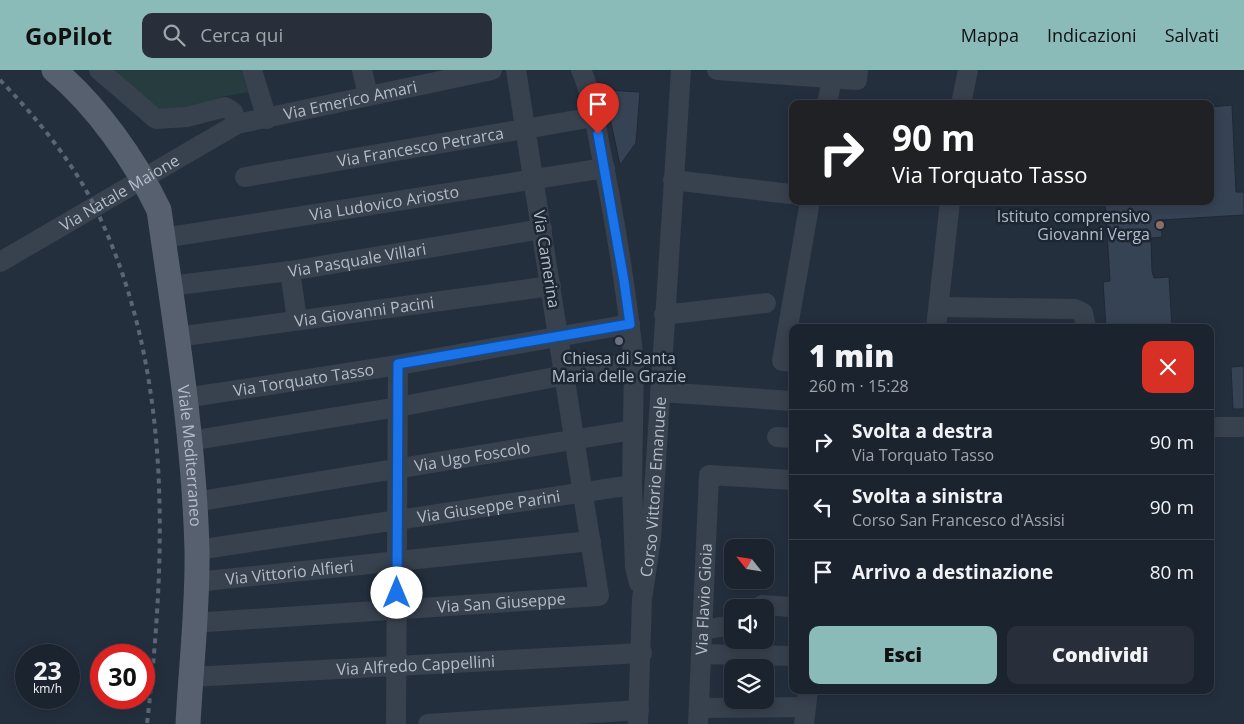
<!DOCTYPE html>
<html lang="it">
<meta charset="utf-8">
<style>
body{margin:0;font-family:"Open Sans",sans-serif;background:#282f3a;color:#f1f3f6;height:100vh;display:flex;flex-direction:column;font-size:19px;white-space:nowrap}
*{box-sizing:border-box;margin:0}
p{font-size:16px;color:#a0a4aa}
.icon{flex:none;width:28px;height:28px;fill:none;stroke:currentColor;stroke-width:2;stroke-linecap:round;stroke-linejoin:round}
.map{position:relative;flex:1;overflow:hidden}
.details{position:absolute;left:789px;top:254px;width:425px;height:370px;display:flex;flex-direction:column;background:#1b232e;border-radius:10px;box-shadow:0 2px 12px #0003,0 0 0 1px #39404a}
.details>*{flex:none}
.top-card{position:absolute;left:789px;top:30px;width:425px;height:105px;border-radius:10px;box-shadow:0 2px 12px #0003,0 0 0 1px #39404a;background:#202124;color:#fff;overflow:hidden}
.needle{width:32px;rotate:300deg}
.buttons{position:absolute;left:724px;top:469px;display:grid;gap:10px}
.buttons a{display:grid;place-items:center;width:50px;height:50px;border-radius:10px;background:#1b232e;box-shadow:0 2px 12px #0003,0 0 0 1px #39404a;font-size:25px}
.speed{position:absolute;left:15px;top:574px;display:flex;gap:10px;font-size:25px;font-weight:700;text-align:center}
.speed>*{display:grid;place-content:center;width:65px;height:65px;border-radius:50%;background:#1b232e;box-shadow:0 2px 12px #0003,0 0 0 1px #39404a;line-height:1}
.speed small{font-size:12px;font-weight:400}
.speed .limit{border:8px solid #d22;background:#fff;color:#111}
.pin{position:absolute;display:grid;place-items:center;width:42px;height:42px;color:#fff;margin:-51px -21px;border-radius:50% 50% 50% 0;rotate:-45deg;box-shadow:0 0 5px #0007}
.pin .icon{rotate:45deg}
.me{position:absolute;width:55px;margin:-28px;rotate:0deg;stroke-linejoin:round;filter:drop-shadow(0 0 4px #0008)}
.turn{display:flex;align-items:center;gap:18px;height:105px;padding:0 20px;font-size:22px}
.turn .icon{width:65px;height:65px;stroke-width:2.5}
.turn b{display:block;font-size:35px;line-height:42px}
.round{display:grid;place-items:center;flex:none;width:52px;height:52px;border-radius:10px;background:#282f3a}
.overview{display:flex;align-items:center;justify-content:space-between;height:85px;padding:0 20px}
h1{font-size:30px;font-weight:800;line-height:38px}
.button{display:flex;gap:10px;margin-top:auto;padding:10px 20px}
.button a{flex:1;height:58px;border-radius:10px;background:#8bbbb9;color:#111;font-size:20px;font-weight:800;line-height:58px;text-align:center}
.button a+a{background:#282f3a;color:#f1f3f6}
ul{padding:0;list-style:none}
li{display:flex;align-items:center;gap:15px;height:65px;padding:0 20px;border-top:1px solid #39404a}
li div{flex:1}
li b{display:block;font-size:19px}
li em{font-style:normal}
header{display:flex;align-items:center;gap:30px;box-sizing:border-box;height:70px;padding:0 25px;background:#8bbbb9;color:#111}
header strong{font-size:24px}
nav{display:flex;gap:28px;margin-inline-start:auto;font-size:18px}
.search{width:350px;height:45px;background:#282f3a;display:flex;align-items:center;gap:12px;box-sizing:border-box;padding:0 18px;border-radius:10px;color:#a0a4aa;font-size:19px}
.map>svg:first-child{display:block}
</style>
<header>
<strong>GoPilot</strong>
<div class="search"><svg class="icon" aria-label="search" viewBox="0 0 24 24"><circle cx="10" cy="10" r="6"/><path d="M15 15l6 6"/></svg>Cerca qui</div>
<nav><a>Mappa</a><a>Indicazioni</a><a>Salvati</a></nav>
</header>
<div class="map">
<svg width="1244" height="654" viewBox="0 0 1244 654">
<rect width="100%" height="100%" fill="#242f3e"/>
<!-- green -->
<path fill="#263c3f" d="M111 0H241L248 22 221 27 187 39 158 41Z"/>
<!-- building -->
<g fill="#364354" stroke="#1f2835">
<path d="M604 20 640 22 636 73 620 95Z"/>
<path d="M1232 35 1236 122H1244V145L1161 150 1162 167 1151 168 1152 201 1154 208 1169 207 1172 258H1106L1103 212 1110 211 1105 131H1210V123H1214L1210 37Z"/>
<path d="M1244 296V339H1233L1231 297Z"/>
</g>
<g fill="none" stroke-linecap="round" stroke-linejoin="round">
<!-- minor -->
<g stroke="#38414e" stroke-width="20">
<path d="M99 0 156 49 187 47 225 37 233 42 237 54"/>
<path d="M252 0 267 49"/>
<path d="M362 0 368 25"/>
<path d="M581 0C592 24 595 51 600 77 615 148 626 220 634 292L632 415 635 497 639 513"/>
<path d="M717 0 857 10 858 0"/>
<path d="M827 34 832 8"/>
<path d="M961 34 968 0"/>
<path id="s1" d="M245 107 594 47"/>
<path d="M673 110 790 124"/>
<path id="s2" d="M163 168 605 98"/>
<path id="s3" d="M0 192 237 54 492 0"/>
<path d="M290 201 297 250"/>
<path id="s4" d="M170 216 290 201 542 159"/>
<path d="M940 237 1075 239 1083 243 1086 258"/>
<path d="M664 245 766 233"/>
<path d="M936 258 950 131"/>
<path id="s5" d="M177 267 551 216"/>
<path d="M792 292 782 291 810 131"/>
<path d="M660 322 792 331"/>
<path id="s6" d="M185 328 398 295 630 254"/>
<path d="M1210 357H1244"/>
<path d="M777 367 792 368"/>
<path d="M189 371 398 337 634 292"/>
<path id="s7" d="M194 432 633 360"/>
<path id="s8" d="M197 480 632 415"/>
<path id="s9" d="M196 512 591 471"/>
<path d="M762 535 792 537"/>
<path id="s10" d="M193 553 599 526 516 0"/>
<path d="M702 560 732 555"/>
<path d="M701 584 792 586"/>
<path id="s11" d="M190 607 642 583"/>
<path d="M699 638 806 637"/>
<path d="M396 654 398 295"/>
<path d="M428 654 639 640"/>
<path id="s12" d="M638 654 642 529 651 469 681 0"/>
<path id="s13" d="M698 654 709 405 792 410"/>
<path d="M804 654 808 620"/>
</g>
<!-- major -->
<path stroke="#56606e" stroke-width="25" id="s14" d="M54 0C97 36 135 90 159 140 175 253 194 366 197 480 198 537 191 596 188 654"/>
<!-- rail -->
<path stroke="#5a6575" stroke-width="4" stroke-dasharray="5 5" stroke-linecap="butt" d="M0 10C38 49 79 99 101 150 173 307 166 486 147 654"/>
</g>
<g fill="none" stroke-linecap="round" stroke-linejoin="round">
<!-- route casing -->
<g stroke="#114b97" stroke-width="12">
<path id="route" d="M397 523 398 294 630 254 624 211 598 64"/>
</g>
<!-- route -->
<use href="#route" stroke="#1a73e8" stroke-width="9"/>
</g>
<!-- markers -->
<circle fill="#8d6e63" stroke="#1d2633" stroke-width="2" cx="1160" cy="155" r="5"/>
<circle fill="#6b7280" stroke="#1d2633" stroke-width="2" cx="619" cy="271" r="5"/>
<g text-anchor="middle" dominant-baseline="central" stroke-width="5" stroke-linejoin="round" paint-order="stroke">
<!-- street labels -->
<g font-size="16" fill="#b4bcc9" stroke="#1d2633">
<text stroke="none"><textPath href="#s3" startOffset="390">Via Emerico Amari</textPath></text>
<text stroke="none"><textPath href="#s1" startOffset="178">Via Francesco Petrarca</textPath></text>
<text stroke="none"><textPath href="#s3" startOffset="138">Via Natale Maione</textPath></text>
<text stroke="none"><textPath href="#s2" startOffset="224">Via Ludovico Ariosto</textPath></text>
<text transform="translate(547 189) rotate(81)">Via Camerina</text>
<text stroke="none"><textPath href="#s4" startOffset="189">Via Pasquale Villari</textPath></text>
<text stroke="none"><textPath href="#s5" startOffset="189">Via Giovanni Pacini</textPath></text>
<text stroke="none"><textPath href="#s6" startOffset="120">Via Torquato Tasso</textPath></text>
<text stroke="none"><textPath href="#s14" startOffset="424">Viale Mediterraneo</textPath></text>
<text stroke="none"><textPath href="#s7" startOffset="282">Via Ugo Foscolo</textPath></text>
<text stroke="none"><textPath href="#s12" startOffset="238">Corso Vittorio Emanuele</textPath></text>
<text stroke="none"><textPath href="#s8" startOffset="295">Via Giuseppe Parini</textPath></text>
<text stroke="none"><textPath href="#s9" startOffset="94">Via Vittorio Alfieri</textPath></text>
<text stroke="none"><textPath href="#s13" startOffset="125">Via Flavio Gioia</textPath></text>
<text stroke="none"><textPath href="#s10" startOffset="309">Via San Giuseppe</textPath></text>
<text stroke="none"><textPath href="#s11" startOffset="226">Via Alfredo Cappellini</textPath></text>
</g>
<!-- poi labels -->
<g font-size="16" fill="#b4bcc9" stroke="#1d2633" text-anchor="end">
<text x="1150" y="146">Istituto comprensivo<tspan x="1150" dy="18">Giovanni Verga</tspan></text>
<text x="619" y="288" text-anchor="middle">Chiesa di Santa<tspan x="619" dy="18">Maria delle Grazie</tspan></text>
</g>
</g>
</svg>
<div class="buttons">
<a><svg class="needle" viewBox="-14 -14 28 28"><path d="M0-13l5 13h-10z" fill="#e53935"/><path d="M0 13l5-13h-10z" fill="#a0a4aa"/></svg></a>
<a><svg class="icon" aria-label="sound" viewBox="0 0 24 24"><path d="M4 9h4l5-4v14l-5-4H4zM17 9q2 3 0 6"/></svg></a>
<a><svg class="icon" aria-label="layers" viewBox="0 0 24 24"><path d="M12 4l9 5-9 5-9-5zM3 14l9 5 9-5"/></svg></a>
</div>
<div class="speed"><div>23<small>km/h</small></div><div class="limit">30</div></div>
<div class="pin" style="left:598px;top:64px;background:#d93025"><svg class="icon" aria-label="arrive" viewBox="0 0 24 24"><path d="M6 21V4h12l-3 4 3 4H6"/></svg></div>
<svg class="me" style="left:397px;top:523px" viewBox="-20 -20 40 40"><circle r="19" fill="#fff"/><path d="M0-13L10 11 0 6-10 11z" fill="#1a73e8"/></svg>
<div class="top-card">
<div class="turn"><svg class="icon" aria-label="right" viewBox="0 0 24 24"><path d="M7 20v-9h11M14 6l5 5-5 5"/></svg><div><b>90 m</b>Via Torquato Tasso</div></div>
</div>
<section class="details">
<div class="overview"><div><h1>1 min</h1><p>260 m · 15:28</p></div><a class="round" style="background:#d93025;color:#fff"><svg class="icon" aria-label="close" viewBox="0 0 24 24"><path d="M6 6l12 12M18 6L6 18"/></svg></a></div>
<ul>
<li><svg class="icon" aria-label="right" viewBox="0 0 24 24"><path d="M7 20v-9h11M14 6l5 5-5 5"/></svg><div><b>Svolta a destra</b><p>Via Torquato Tasso</p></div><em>90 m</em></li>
<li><svg class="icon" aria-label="left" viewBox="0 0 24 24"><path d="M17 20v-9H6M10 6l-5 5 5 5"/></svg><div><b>Svolta a sinistra</b><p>Corso San Francesco d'Assisi</p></div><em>90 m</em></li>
<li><svg class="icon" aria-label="arrive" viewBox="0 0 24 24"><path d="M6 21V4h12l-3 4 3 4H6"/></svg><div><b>Arrivo a destinazione</b></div><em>80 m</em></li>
</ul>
<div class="button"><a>Esci</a><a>Condividi</a></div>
</section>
</div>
